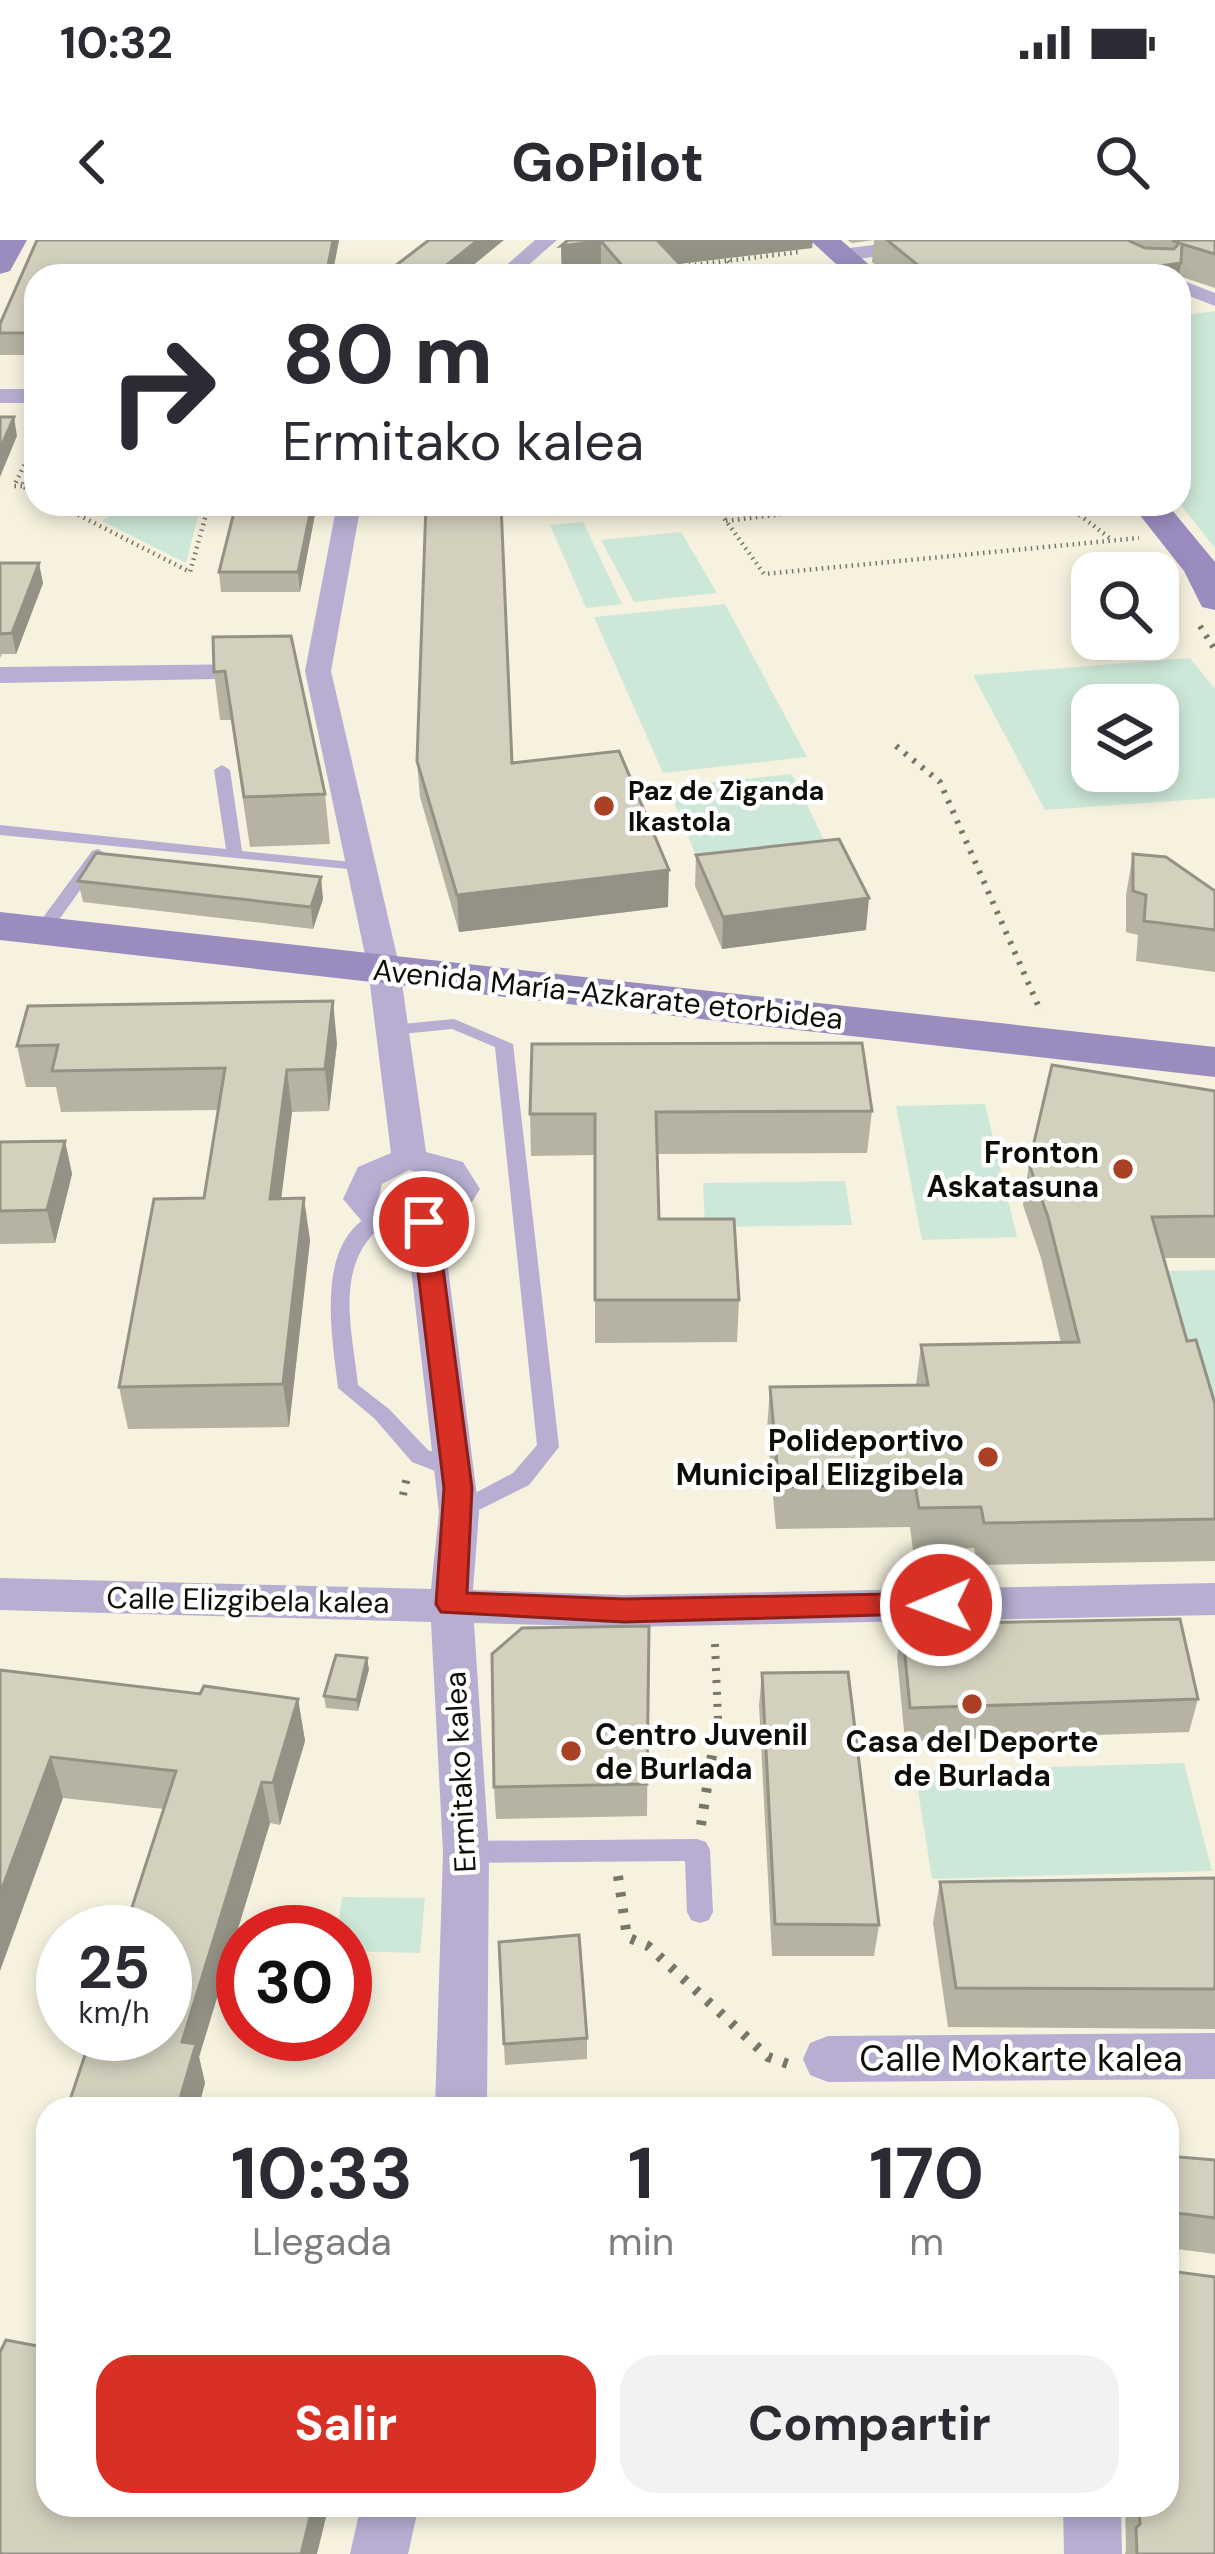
<!DOCTYPE html>
<html lang="es">
<meta charset="utf-8">
<style>
body{margin:0;font-family:"DM Sans",sans-serif;background:#f2f2f3;color:#2b2b33;height:100vh;display:flex;flex-direction:column;font-size:45px;white-space:nowrap}
*{box-sizing:border-box;margin:0}
p{font-size:39px;color:#7c7c81}
.icon{flex:none;width:66px;height:66px;fill:none;stroke:currentColor;stroke-width:2;stroke-linecap:round;stroke-linejoin:round}
.map{position:relative;flex:1;overflow:hidden}
.drawer{position:absolute;left:36px;top:1857px;width:1143px;height:420px;display:flex;flex-direction:column;background:#fff;border-radius:36px;box-shadow:0 6px 18px #0003}
.drawer>*{flex:none}
.hud{position:absolute;left:24px;top:24px;width:1167px;height:252px;border-radius:36px;box-shadow:0 6px 18px #0003;background:#fff;color:#2b2b33;overflow:hidden}
.buttons{position:absolute;left:1071px;top:312px;display:grid;gap:24px}
.buttons a{display:grid;place-items:center;width:108px;height:108px;border-radius:24px;background:#fff;box-shadow:0 6px 18px #0003;font-size:60px}
.speed{position:absolute;left:36px;top:1665px;display:flex;gap:24px;font-size:60px;font-weight:700;text-align:center}
.speed>*{display:grid;place-content:center;width:156px;height:156px;border-radius:50%;background:#fff;box-shadow:0 6px 18px #0003;line-height:1}
.speed small{font-size:30px;font-weight:400}
.speed .limit{border:18px solid #d22;background:#fff;color:#111}
.pin{position:absolute;display:grid;place-items:center;width:102px;height:102px;color:#fff;margin:-51px;border:6px solid #fff;border-radius:50%;box-shadow:0 3px 12px #0007}
.me{position:absolute;width:132px;margin:-66px;rotate:269deg;stroke-linejoin:round;filter:drop-shadow(0 0 9px #0008)}
.turn{display:flex;align-items:center;gap:42px;height:252px;padding:0 60px;font-size:54px}
.turn .icon{width:156px;height:156px;stroke-width:2.5}
.turn b{display:block;font-size:84px;line-height:102px}
.eta{display:flex;justify-content:space-evenly;align-items:center;height:204px;text-align:center}
.eta b{font-size:72px;font-weight:700;line-height:84px}
.primary-button{display:flex;gap:24px;margin-top:auto;padding:24px 60px}
.primary-button a{flex:1;height:138px;border-radius:36px;background:#d93025;color:#fff;font-size:48px;font-weight:700;line-height:138px;text-align:center}
.primary-button a+a{background:#f2f2f3;color:#2b2b33}
.status{display:flex;justify-content:space-between;align-items:center;height:84px;padding:0 60px;background:#fff;direction:ltr}
.status svg{height:33px;fill:currentColor}
header{display:flex;justify-content:space-between;align-items:center;height:156px;padding:0 60px;background:#fff;font-size:54px;font-weight:700}
.map>svg:first-child{display:block}
</style>
<div class="status"><b>10:32</b><svg viewBox="0 0 49 12"><path d="M0 12V9h3v3zM5 12V6h3v6zM10 12V3h3v9zM15 12V0h3v12zM26 1h20v11H26zM47 4h2v5h-2z"/></svg></div>
<header><svg class="icon" aria-label="back" viewBox="0 0 24 24"><path d="M15 5l-7 7 7 7"/></svg>GoPilot<svg class="icon" aria-label="search" viewBox="0 0 24 24"><circle cx="10" cy="10" r="6"/><path d="M15 15l6 6"/></svg></header>
<div class="map">
<svg width="1215" height="2314" viewBox="0 0 1215 2314">
<rect width="100%" height="100%" fill="#f6f2df"/>
<!-- green -->
<g fill="#cde8d8" fill-rule="evenodd">
<path d="M1215 71V308L1179 263V76Z"/>
<path d="M127 264H201L186 323 102 281Z"/>
<path d="M583 282 622 364 586 368 550 285Z"/>
<path d="M681 292 717 353 634 362 601 300Z"/>
<path d="M725 364 807 517 663 533 594 377Z"/>
<path d="M1190 418 1215 449V558L1045 570 973 435ZM1092 465H1158V531H1092Z"/>
<path d="M792 534 826 604 697 618 668 547Z"/>
<path d="M985 864 1017 997 922 1000 896 866Z"/>
<path d="M845 941 852 985 705 987 703 943Z"/>
<path d="M1215 1030V1208L1165 1031Z"/>
<path d="M1184 1523 1212 1631 932 1639 915 1531Z"/>
<path d="M342 1657 425 1658 420 1713 345 1711V1692H337Z"/>
</g>
<g fill="none" stroke-linecap="round" stroke-linejoin="round">
<!-- path-far3 -->
<g stroke="#78766a" stroke-width="4.5" stroke-dasharray="1.5 4.5" stroke-linecap="butt">
<path d="M728 21 742 36"/>
<path d="M677 27 799 12"/>
<path d="M36 233H29L22 246 36 253"/>
<path d="M22 246H14L36 201"/>
<path d="M57 264 190 332 209 264"/>
<path d="M714 264 764 334 1139 298"/>
<path d="M1065 264 1111 299"/>
<path d="M726 281 863 264"/>
</g>
<!-- path-far2 -->
<g stroke="#78766a" stroke-width="6" stroke-dasharray="3 8" stroke-linecap="butt">
<path d="M1200 386 1215 410"/>
<path d="M896 506 940 542 1041 772"/>
</g>
<!-- path-far1 -->
<g stroke="#78766a" stroke-width="8" stroke-dasharray="3 9" stroke-linecap="butt">
<path d="M403 1255 407 1237"/>
<path d="M715 1404 718 1480"/>
</g>
<!-- path -->
<g stroke="#78766a" stroke-width="10" stroke-dasharray="4.5 12" stroke-linecap="butt">
<path d="M701 1585 718 1477"/>
<path d="M618 1636 627 1697 648 1706 768 1817 791 1825"/>
</g>
<!-- lane -->
<g fill="#b7aed1" fill-rule="evenodd">
<path d="M222 525 230 530 242 611 362 623 370 628 368 631 0 595V585L226 609 214 530Z"/>
<path d="M98 609 106 614 48 695H36V687L92 611Z"/>
<path d="M454 779 513 804 559 1207 529 1245 459 1280 451 1278 448 1272 451 1266 513 1233 537 1205 495 807 452 789 392 795 383 790 392 785Z"/>
<path d="M378 971 388 977C377 990 365 1001 358 1017 341 1056 354 1104 358 1145L389 1169 428 1210 451 1219 462 1237 459 1243H443L435 1231 412 1222 375 1179 338 1148C332 1093 313 999 378 971Z"/>
<path d="M697 1599 706 1602 710 1610 713 1672 709 1680 700 1683 691 1680 687 1672 685 1621 466 1623 457 1620 453 1612 457 1604 466 1601Z"/>
</g>
<!-- street -->
<g fill="#b7aed1" fill-rule="evenodd">
<path d="M535 0H557L516 36H494Z"/>
<path d="M912 0H966L956 6 842 21 832 15 842 9Z"/>
<path d="M1179 39 1215 53V66L1179 52Z"/>
<rect x="0" y="149" width="36" height="14"/>
<path d="M337 264H361L331 431 400 729 426 912 463 922 480 949 462 978 443 988 479 1272 473 1350 624 1355 1215 1343V1375L624 1387 474 1383 489 1612 487 1869H435L443 1612 431 1382 0 1370V1338L431 1349 439 1272 407 994 365 985 343 959 358 927 391 913 368 729 305 431ZM409 930 438 938 444 949C433 972 413 972 390 968L379 957 382 944Z"/>
<path d="M265 424 278 432 274 438 0 443V427Z"/>
<path d="M1215 1793V1839L828 1842 810 1835 803 1819 810 1803 828 1796Z"/>
<path d="M361 2265H419L408 2314H350Z"/>
<path d="M1063 2265H1121L1122 2314H1064Z"/>
</g>
<!-- secondary -->
<g fill="#9b8cc0" fill-rule="evenodd">
<path d="M0 0H27L10 31 0 34Z"/>
<path d="M810 0H841L882 36H849Z"/>
<path d="M1131 264H1167L1215 322V370L1202 367 1184 331Z"/>
<path d="M0 672 1215 807V837L0 700Z"/>
</g>
</g>
<!-- wall -->
<g fill="#b6b3a3">
<path d="M37 0H339L332 36H36V115H0V84Z"/>
<path d="M568 0 812 8 679 24 691 36H604L601 33 562 36 561 6Z"/>
<path d="M847 0H1215V48L1179 36H890L872 22 874 0 852 3Z"/>
<path d="M317 264 300 352H221L219 332Z"/>
<path d="M0 323 43 343 16 414H2L0 418Z"/>
<path d="M291 396 325 554 330 604 250 607 231 480H220L214 432Z"/>
<path d="M417 521 512 523 668 667 459 692 420 557Z"/>
<path d="M1133 614 1215 651V732L1136 721 1138 695 1126 692V655Z"/>
<path d="M696 615 866 690 722 709 695 646Z"/>
<path d="M78 641 323 659 313 689 83 662Z"/>
<path d="M337 803 329 871 292 872 281 958 310 1000 289 1187 128 1189 119 1147 204 958 218 870 61 872 56 847H26L17 806Z"/>
<path d="M1215 851V1018H1164L1187 1101 1215 1164V1321L977 1325 974 1308 913 1310 910 1287 776 1289 767 1189 770 1147 916 1145 921 1105 1061 1103 1041 1018 1023 965 1029 924Z"/>
<path d="M872 871 867 913 657 914 659 979 739 1060 737 1102 595 1103V915L531 916 530 874Z"/>
<path d="M65 901 72 934 55 1003 0 1004V902Z"/>
<path d="M902 1384 1198 1459 1189 1492 905 1501 897 1417Z"/>
<path d="M649 1386 647 1576 496 1579 494 1547Z"/>
<path d="M369 1429 358 1471 326 1468 324 1456Z"/>
<path d="M0 1430 200 1454 298 1459 305 1501 280 1585 270 1583 199 1817 205 1843 198 1869H67L164 1569 63 1558Z"/>
<path d="M762 1433 879 1685 874 1716H772L759 1465Z"/>
<path d="M1215 1638V1789L948 1787 933 1683 940 1642Z"/>
<path d="M499 1702 587 1798V1819L505 1825Z"/>
<path d="M1167 1916 1215 1920V2014L1177 2009V2032L1215 2314H1125L1126 2310 1125 2265H1167Z"/>
</g>
<!-- shaded-wall -->
<g fill="#949285">
<path d="M333 0H339L332 36H326Z"/>
<path d="M478 0H504L460 36H433Z"/>
<path d="M653 0H813L812 8 653 27Z"/>
<path d="M601 1V33L562 36 561 6Z"/>
<path d="M1181 23 1179 36H1091Z"/>
<path d="M14 177 17 196 0 237V209Z"/>
<path d="M312 264H317L300 352 298 332Z"/>
<path d="M534 264H565L534 267Z"/>
<path d="M39 323 43 343 16 414 12 393Z"/>
<path d="M669 630 668 667 459 692 457 655Z"/>
<path d="M321 637 323 659 313 689 311 667Z"/>
<path d="M869 658 866 690 722 709 723 677Z"/>
<path d="M333 761 337 803 329 871 325 829Z"/>
<path d="M287 830 292 872 276 1001 270 959Z"/>
<path d="M65 901 72 934 55 1003 47 970Z"/>
<path d="M304 958 310 1000 289 1187 283 1144Z"/>
<path d="M367 1418 369 1429 358 1471 357 1460Z"/>
<path d="M298 1459 305 1501 280 1585 273 1543Z"/>
<path d="M51 1517 63 1558 0 1731V1654Z"/>
<path d="M262 1542 270 1583 199 1817 205 1843 198 1869H177L182 1802Z"/>
<path d="M313 2265H329L317 2314H301Z"/>
</g>
<!-- building -->
<g fill="#d4d0be" stroke="#949285" stroke-width="3">
<path d="M37 0H333L326 36H36V93H0V84Z"/>
<path d="M429 0H478L433 36H382Z"/>
<path d="M568 0H657L691 36H631L601 1 561 6Z"/>
<path d="M887 0H1127L1145 8 1174 9 1179 3 1172 0H1215V14L1182 4 1181 23 1091 36H931Z"/>
<path d="M0 177H14L0 209Z"/>
<path d="M236 264H312L298 332H219Z"/>
<path d="M426 264H501L512 523 619 511 669 630 457 655 417 521Z"/>
<path d="M0 323H39L12 393 0 394Z"/>
<path d="M291 396 325 554 244 557 225 431 214 432 213 397Z"/>
<path d="M839 599 869 658 723 677 696 615Z"/>
<path d="M96 613 321 637 311 667 78 641Z"/>
<path d="M1133 614 1166 617 1215 651V690L1144 681 1146 655 1133 651Z"/>
<path d="M333 761 325 829 287 830 270 959 304 958 283 1144 119 1147 154 959 204 958 225 828 52 831 58 805 17 806 28 766Z"/>
<path d="M862 803 872 871 656 872 659 979H734L739 1060H595V874H530L532 804Z"/>
<path d="M1052 825 1215 851V976L1152 977 1187 1101 1196 1100 1215 1164V1279L984 1283 981 1267 919 1268 915 1245 779 1247 770 1147 928 1145 921 1105 1079 1102 1048 977 1029 924Z"/>
<path d="M65 901 47 970 0 971V902Z"/>
<path d="M1180 1379 1198 1459 910 1468 902 1384Z"/>
<path d="M649 1386 647 1544 494 1547 492 1414 522 1388Z"/>
<path d="M336 1415 367 1418 357 1460 324 1456Z"/>
<path d="M0 1430 200 1454 204 1446 298 1459 273 1543 262 1542 182 1802 196 1804 177 1869H67L92 1794H165V1692H124L176 1531 51 1517 0 1654Z"/>
<path d="M848 1432 879 1685 775 1684 762 1433Z"/>
<path d="M1215 1638V1749L956 1748 940 1642Z"/>
<path d="M579 1695 587 1798 504 1804 499 1702Z"/>
<path d="M578 1862 643 1869H577Z"/>
<path d="M1167 1916 1215 1920V1978L1177 1973V2032L1215 2037V2314H1137L1136 2288 1140 2284 1139 2265H1167Z"/>
<path d="M6 2100 48 2108V2265H313L301 2314H0V2112Z"/>
</g>
<!-- route -->
<path fill="#d93025" stroke="#8d1f18" stroke-width="3" d="M424 974 437 982 472 1248 467 1353 624 1359 941 1353 952 1357 956 1365 952 1373 624 1382 441 1372 436 1364 444 1248 412 982Z"/>
<!-- markers -->
<g fill="#aa4124" stroke="#fff" stroke-width="4.5">
<circle cx="604" cy="566" r="12"/>
<circle cx="1123" cy="929" r="12"/>
<circle cx="988" cy="1217" r="12"/>
<circle cx="972" cy="1464" r="12"/>
<circle cx="571" cy="1511" r="12"/>
</g>
<g text-anchor="middle" dominant-baseline="central" stroke-width="9" stroke-linejoin="round" paint-order="stroke">
<!-- far-poi labels -->
<g font-size="27" font-weight="bold" fill="#0e0d07" stroke="#fff" text-anchor="start">
<text x="628" y="550">Paz de Ziganda<tspan x="628" dy="31">Ikastola</tspan></text>
</g>
<!-- street labels -->
<g font-size="30" fill="#0e0d07" stroke="#fff">
<text transform="translate(608 754) rotate(6)">Avenida María-Azkarate etorbidea</text>
<text transform="translate(248 1360) rotate(1)">Calle Elizgibela kalea</text>
<text transform="translate(460 1532) rotate(-93)">Ermitako kalea</text>
</g>
<!-- poi labels -->
<g font-size="30" font-weight="bold" fill="#0e0d07" stroke="#fff" text-anchor="end">
<text x="1099" y="912">Fronton<tspan x="1099" dy="34">Askatasuna</tspan></text>
<text x="964" y="1200">Polideportivo<tspan x="964" dy="34">Municipal Elizgibela</tspan></text>
<text x="595" y="1494" text-anchor="start">Centro Juvenil<tspan x="595" dy="34">de Burlada</tspan></text>
<text x="972" y="1501" text-anchor="middle">Casa del Deporte<tspan x="972" dy="34">de Burlada</tspan></text>
</g>
<!-- near-street labels -->
<g font-size="36" fill="#0e0d07" stroke="#fff">
<text x="1021" y="1818">Calle Mokarte kalea</text>
</g>
</g>
</svg>
<div class="buttons">
<a><svg class="icon" aria-label="search" viewBox="0 0 24 24"><circle cx="10" cy="10" r="6"/><path d="M15 15l6 6"/></svg></a>
<a><svg class="icon" aria-label="layers" viewBox="0 0 24 24"><path d="M12 4l9 5-9 5-9-5zM3 14l9 5 9-5"/></svg></a>
</div>
<div class="speed"><div>25<small>km/h</small></div><div class="limit">30</div></div>
<div class="pin" style="left:424px;top:982px;background:#d93025"><svg class="icon" aria-label="arrive" viewBox="0 0 24 24"><path d="M6 21V4h12l-3 4 3 4H6"/></svg></div>
<svg class="me" style="left:941px;top:1365px" viewBox="-20 -20 40 40"><circle r="17" fill="#d93025" stroke="#fff" stroke-width="3"/><path d="M0-11L8 9 0 5-8 9z" fill="#fff"/></svg>
<div class="hud">
<div class="turn"><svg class="icon" aria-label="right" viewBox="0 0 24 24"><path d="M7 20v-9h11M14 6l5 5-5 5"/></svg><div><b>80 m</b>Ermitako kalea</div></div>
</div>
<section class="drawer">
<div class="eta">
<div><b>10:33</b><p>Llegada</p></div>
<div><b>1</b><p>min</p></div>
<div><b>170</b><p>m</p></div>
</div>
<div class="primary-button"><a>Salir</a><a>Compartir</a></div>
</section>
</div>
